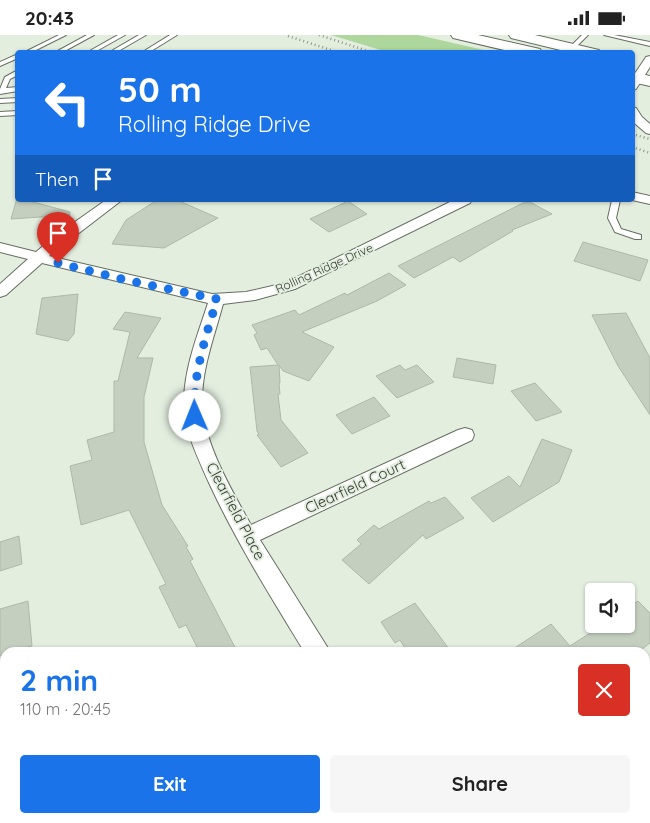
<!DOCTYPE html>
<meta charset="utf-8">
<style>
body{margin:0;font-family:Quicksand,sans-serif;background:#f6f6f6;color:#222;height:100vh;display:flex;flex-direction:column;font-size:19px;white-space:nowrap}
*{box-sizing:border-box;margin:0}
p{font-size:16px;color:#767676}
.icon{flex:none;width:28px;height:28px;fill:none;stroke:currentColor;stroke-width:2;stroke-linecap:round;stroke-linejoin:round}
.map{position:relative;flex:1;overflow:hidden}
.panel{position:absolute;left:0px;top:612px;width:650px;height:176px;display:flex;flex-direction:column;background:#fff;border-radius:15px 15px 0 0;box-shadow:0 1px 4px #0004}
.panel>*{flex:none}
.guide{position:absolute;left:15px;top:15px;width:620px;height:152px;border-radius:5px;box-shadow:0 1px 4px #0004;background:#1a73e8;color:#fff;overflow:hidden}
.tools{position:absolute;left:585px;top:548px;display:grid;gap:10px}
.tools a{display:grid;place-items:center;width:50px;height:50px;border-radius:5px;background:#fff;box-shadow:0 1px 4px #0004;font-size:25px}
.pin{position:absolute;display:grid;place-items:center;width:42px;height:42px;color:#fff;margin:-51px -21px;border-radius:50% 50% 50% 0;rotate:-45deg;box-shadow:0 0 5px #0007}
.pin .icon{rotate:45deg}
.me{position:absolute;width:55px;margin:-28px;rotate:359deg;stroke-linejoin:round;filter:drop-shadow(0 0 4px #0008)}
.turn{display:flex;align-items:center;gap:18px;height:105px;padding:0 20px;font-size:22px}
.turn .icon{width:65px;height:65px;stroke-width:2.5}
.turn b{display:block;font-size:35px;line-height:42px}
.then{display:flex;align-items:center;height:48px;padding:0 20px;background:#0003;gap:10px;font-size:19px}
.round{display:grid;place-items:center;flex:none;width:52px;height:52px;border-radius:5px;background:#f6f6f6}
.summary{display:flex;align-items:center;justify-content:space-between;height:85px;padding:0 20px}
h1{font-size:30px;font-weight:800;line-height:38px;color:#1a73e8}
.action{display:flex;gap:10px;margin-top:auto;padding:10px 20px}
.action a{flex:1;height:58px;border-radius:5px;background:#1a73e8;color:#fff;font-size:20px;font-weight:800;line-height:58px;text-align:center}
.action a+a{background:#f6f6f6;color:#222}
.status{display:flex;justify-content:space-between;align-items:center;height:35px;padding:0 25px;background:#fff;direction:ltr}
.status svg{height:14px;fill:currentColor}
.map>svg:first-child{display:block}
</style>
<div class="status"><b>20:43</b><svg viewBox="0 0 49 12"><path d="M0 12V9h3v3zM5 12V6h3v6zM10 12V3h3v9zM15 12V0h3v12zM26 1h20v11H26zM47 4h2v5h-2z"/></svg></div>
<div class="map">
<svg width="650" height="788" viewBox="0 0 650 788">
<rect width="100%" height="100%" fill="#e3eedf"/>
<!-- green -->
<path fill="#add79c" d="M331 0H418L493 17H387Z"/>
<!-- building -->
<g fill="#c5cfc0" stroke="#aeb9aa">
<path d="M17 163 18 165H26L70 177V180L11 184Z"/>
<path d="M157 165H177L218 183 164 213 112 209 126 185Z"/>
<path d="M348 166 367 179 329 197 310 184Z"/>
<path d="M525 167H530L552 179 512 195 513 196 460 227 453 222 414 243 398 231Z"/>
<path d="M583 207 648 225 640 246 574 226Z"/>
<path d="M389 238 406 250 377 266 302 297 334 312 309 346 283 336 279 330 280 348H279L280 359H278L281 385 308 418 281 432 257 400 259 399 257 396 250 332 278 330 267 313 261 315 254 300 257 298 252 290 295 275 299 280 345 258 347 260Z"/>
<path d="M78 259 74 299 68 306 36 299 42 263Z"/>
<path d="M125 277 161 283 137 323H153L144 362V407L162 470 188 511 186 512 193 524 190 526 238 618H200L186 590 179 593 159 552 166 549 129 475 81 490 70 431 92 425 87 405 114 397V346H118L130 297 113 294Z"/>
<path d="M626 278 650 323V380L618 331 592 280Z"/>
<path d="M457 323 496 330 493 349 453 342Z"/>
<path d="M400 330 405 335 417 330 434 347 397 363 376 341Z"/>
<path d="M535 348 562 377 536 386 511 356Z"/>
<path d="M374 362 390 381 352 399 336 380Z"/>
<path d="M542 404 572 415 559 447 493 487 471 463 509 441 520 452Z"/>
<path d="M445 462 464 483 426 504 423 500 369 549 342 525 361 509 357 505 374 490 379 494 429 466 431 468Z"/>
<path d="M19 501 22 529 0 536V507Z"/>
<path d="M28 566 32 611 5 618V619L0 621V574Z"/>
<path d="M638 566 650 578V608L637 618H507L551 589 570 611 604 589H626V574Z"/>
<path d="M415 568 452 618H408L400 605 395 608 381 587Z"/>
</g>
<g fill="none" stroke-linecap="round" stroke-linejoin="round">
<!-- lane casing -->
<g stroke="#666f62" stroke-width="2">
<g id="lane">
<path d="M59 0H66L30 18H23Z"/>
<path d="M87 0H94L61 18H54Z"/>
<path d="M118 0H125L93 18H86Z"/>
<path d="M139 0H146L115 18H108Z"/>
<path d="M170 0H177L148 18H141Z"/>
<path d="M582 0H588L575 13H571V11Z"/>
<path d="M604 0H614L650 7V11Z"/>
<path d="M18 19V23L0 31V27Z"/>
<path d="M18 35V40L10 44 6 53 18 52V56L0 59V54L5 42Z"/>
<path d="M18 63V67L0 68V64Z"/>
<path d="M18 76V80L0 81V77Z"/>
<path d="M612 165H620L616 183 621 194 641 200V204H635L615 197 608 183Z"/>
</g>
</g>
<!-- street casing -->
<g stroke="#666f62" stroke-width="2">
<g id="street">
<path d="M650 21V32L636 54 632 55V43L646 22Z"/>
<path d="M632 72 636 73 642 82 650 89V99L646 98 632 86Z"/>
<path d="M632 157 650 161V169L632 165Z"/>
<path d="M106 165H122L49 221 212 259 246 257 285 248 454 165H472L470 168 295 254 255 265 223 269C215 299 203 330 202 362 201 404 231 454 251 490L458 395 465 393 472 395 474 400 472 405 260 505 331 618H305C271 562 237 508 210 450 198 423 183 394 184 364 185 331 198 299 208 268L42 228 6 260 0 262V249L28 224 0 217V208L36 217 55 201Z"/>
<path d="M650 712V740L645 742V714Z"/>
<path d="M409 784H438L440 788H411Z"/>
<path d="M554 784H586L584 788H552Z"/>
</g>
</g>
<!-- primary casing -->
<g stroke="#666f62" stroke-width="2">
<g id="primary">
<path d="M451 0H478L540 14 542 17 517 18 453 3Z"/>
<path d="M509 0H535L599 15 601 18H573L511 3Z"/>
<path d="M632 37 650 41V51L632 47Z"/>
</g>
</g>
<!-- lane -->
<use href="#lane" fill="#fff" fill-rule="evenodd"/>
<!-- street -->
<use href="#street" fill="#fff" fill-rule="evenodd"/>
<!-- primary -->
<use href="#primary" fill="#fff" fill-rule="evenodd"/>
<!-- rail -->
<g stroke="#8f968c" stroke-width="2.5" stroke-dasharray="1 3" stroke-linecap="butt">
<path d="M319 0 374 18"/>
<path d="M288 1 340 18"/>
<path d="M632 99 650 104"/>
<path d="M632 112 650 118"/>
</g>
</g>
<g fill="none" stroke-linecap="round" stroke-linejoin="round">
<!-- route -->
<path stroke="#1a73e8" stroke-width="9" stroke-dasharray="0 16.2" d="M58 228 130 246 217 264C206 302 192 340 195 381"/>
</g>
<g text-anchor="middle" dominant-baseline="central" stroke-width="4" stroke-linejoin="round" paint-order="stroke">
<!-- far-street labels -->
<g font-size="12" fill="#373b35" stroke="#e3eedf">
<text transform="translate(324 233) rotate(-24)">Rolling Ridge Drive</text>
</g>
<!-- street labels -->
<g font-size="15" fill="#373b35" stroke="#e3eedf">
<text transform="translate(355 451) rotate(-25)">Clearfield Court</text>
<text transform="translate(236 476) rotate(62)">Clearfield Place</text>
</g>
</g>
</svg>
<div class="tools">
<a><svg class="icon" aria-label="sound" viewBox="0 0 24 24"><path d="M4 9h4l5-4v14l-5-4H4zM17 9q2 3 0 6"/></svg></a>
</div>
<div class="pin" style="left:58px;top:228px;background:#d93025"><svg class="icon" aria-label="arrive" viewBox="0 0 24 24"><path d="M6 21V4h12l-3 4 3 4H6"/></svg></div>
<svg class="me" style="left:195px;top:381px" viewBox="-20 -20 40 40"><circle r="19" fill="#fff"/><path d="M0-13L10 11 0 6-10 11z" fill="#1a73e8"/></svg>
<div class="guide">
<div class="turn"><svg class="icon" aria-label="left" viewBox="0 0 24 24"><path d="M17 20v-9H6M10 6l-5 5 5 5"/></svg><div><b>50 m</b>Rolling Ridge Drive</div></div>
<div class="then">Then<svg class="icon" aria-label="arrive" viewBox="0 0 24 24"><path d="M6 21V4h12l-3 4 3 4H6"/></svg></div>
</div>
<section class="panel">
<div class="summary"><div><h1>2 min</h1><p>110 m · 20:45</p></div><a class="round" style="background:#d93025;color:#fff"><svg class="icon" aria-label="close" viewBox="0 0 24 24"><path d="M6 6l12 12M18 6L6 18"/></svg></a></div>
<div class="action"><a>Exit</a><a>Share</a></div>
</section>
</div>
